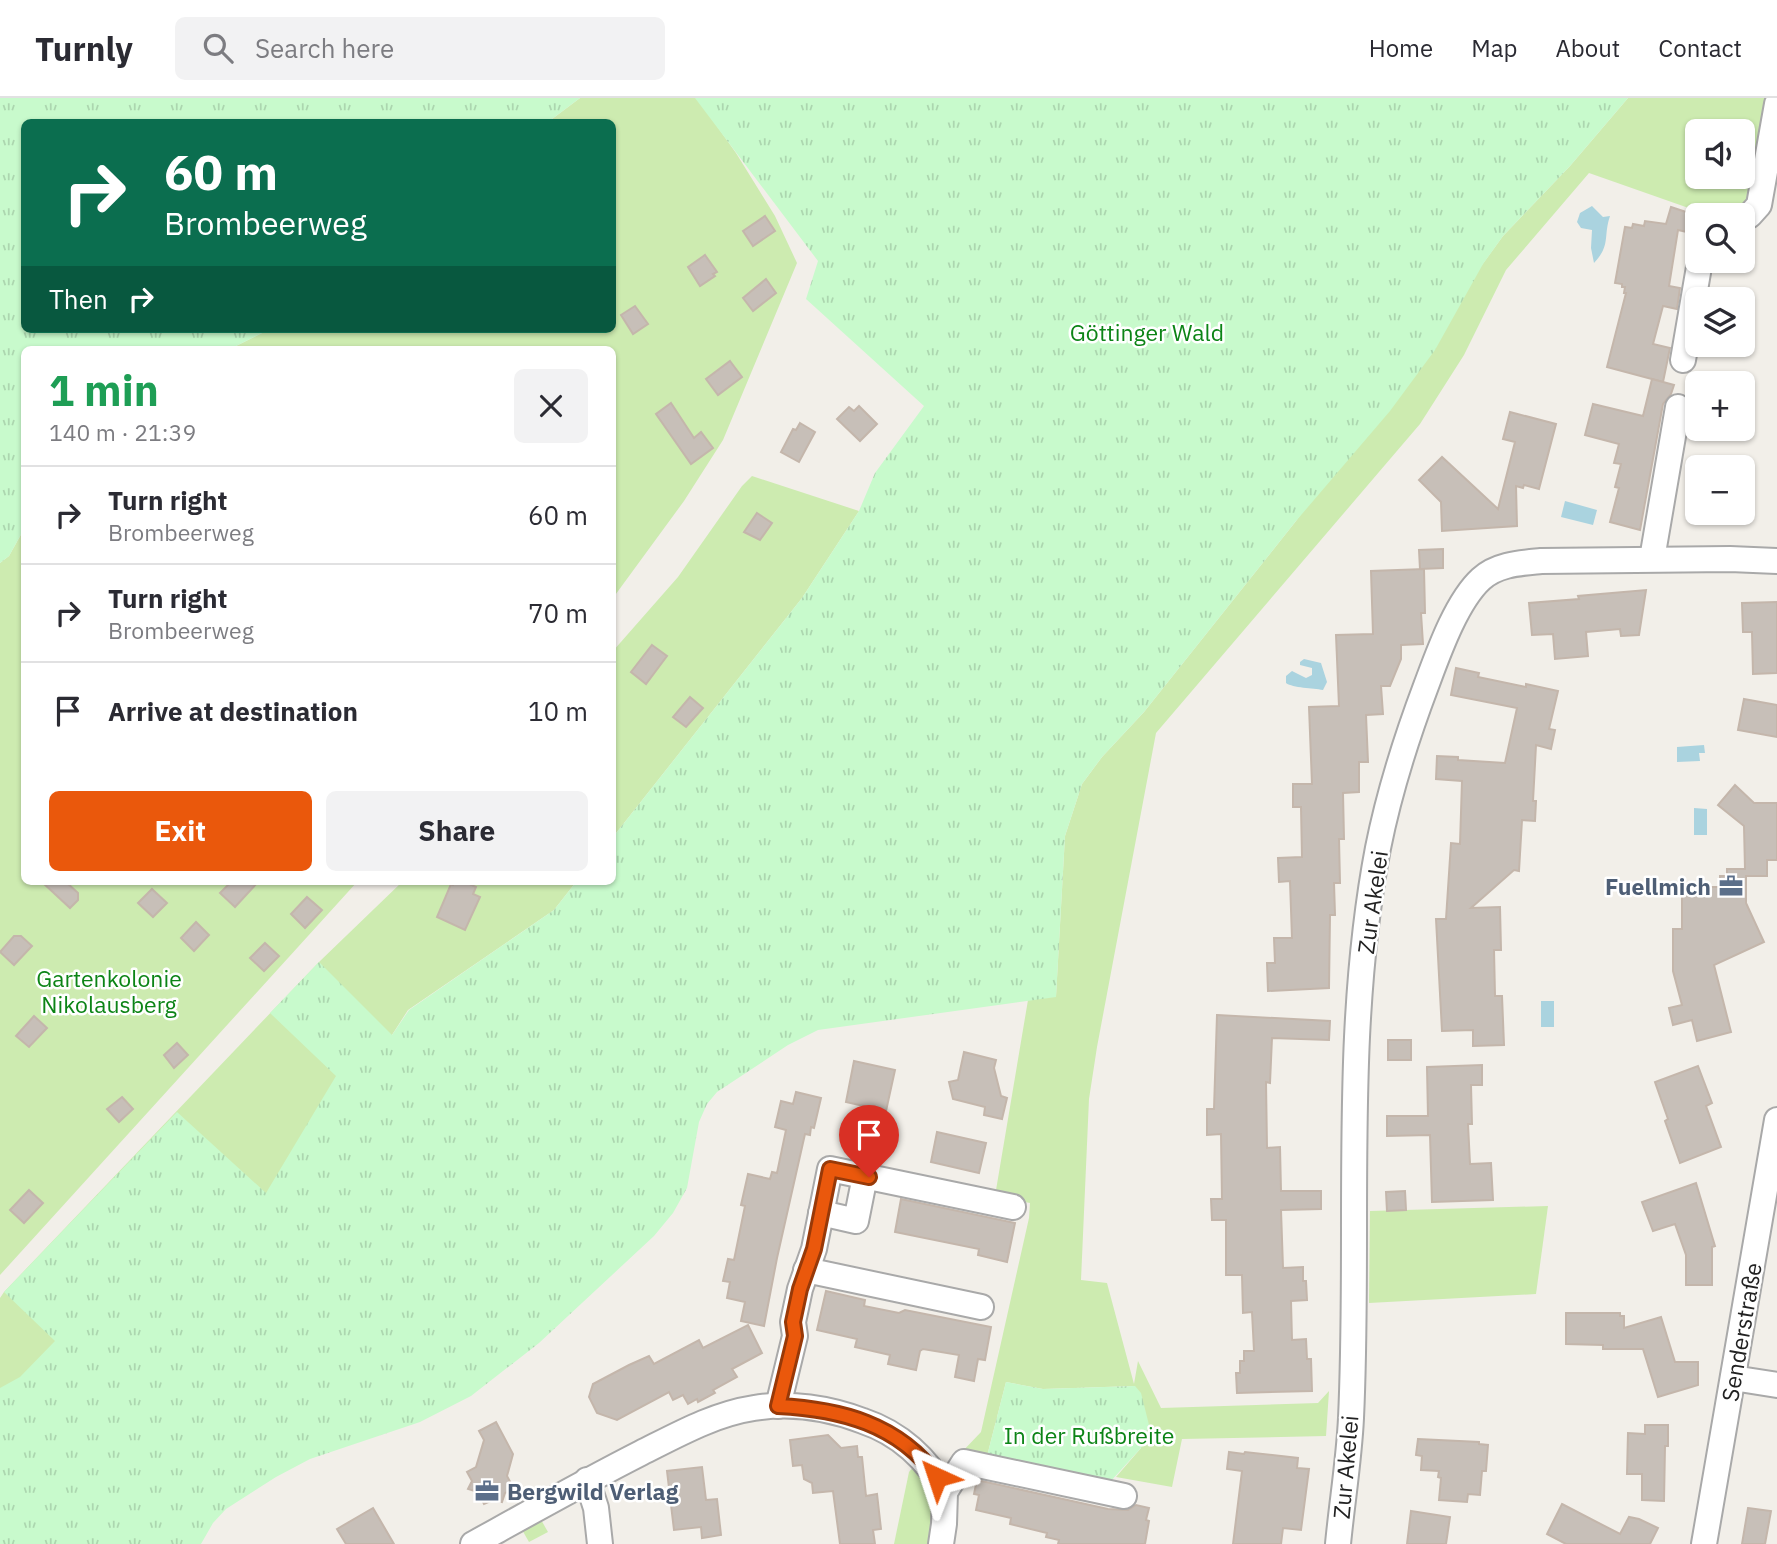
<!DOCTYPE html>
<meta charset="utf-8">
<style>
body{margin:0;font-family:"IBM Plex Sans",sans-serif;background:#f2f2f3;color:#2b2b33;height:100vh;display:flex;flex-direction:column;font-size:26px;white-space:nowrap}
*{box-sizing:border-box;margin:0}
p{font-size:23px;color:#7c7c81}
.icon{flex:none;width:38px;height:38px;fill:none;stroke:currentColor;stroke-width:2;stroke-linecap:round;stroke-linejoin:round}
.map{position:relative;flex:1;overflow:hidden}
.details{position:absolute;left:21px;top:248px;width:595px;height:539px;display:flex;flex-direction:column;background:#fff;border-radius:10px;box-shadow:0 2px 5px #0004}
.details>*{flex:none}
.banner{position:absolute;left:21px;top:21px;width:595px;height:214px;border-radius:10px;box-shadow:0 2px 5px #0004;background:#0b6e4f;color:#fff;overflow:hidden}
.buttons{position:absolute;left:1685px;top:21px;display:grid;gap:14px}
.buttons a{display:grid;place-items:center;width:70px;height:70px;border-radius:10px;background:#fff;box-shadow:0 2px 5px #0004;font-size:35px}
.pin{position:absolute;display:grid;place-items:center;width:60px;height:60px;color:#fff;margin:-72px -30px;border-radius:50% 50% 50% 0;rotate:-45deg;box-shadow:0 0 7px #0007}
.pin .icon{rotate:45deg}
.me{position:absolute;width:77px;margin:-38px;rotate:318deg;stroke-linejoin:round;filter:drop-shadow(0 0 5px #0008)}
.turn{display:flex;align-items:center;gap:24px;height:147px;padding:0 28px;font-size:32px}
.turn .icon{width:91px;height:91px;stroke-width:2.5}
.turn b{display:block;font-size:49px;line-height:60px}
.then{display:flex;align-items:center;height:66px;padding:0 28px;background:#0003;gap:14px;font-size:26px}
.round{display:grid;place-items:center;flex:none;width:74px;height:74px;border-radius:10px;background:#f2f2f3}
.summary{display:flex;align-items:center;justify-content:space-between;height:119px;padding:0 28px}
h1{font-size:42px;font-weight:700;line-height:52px;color:#1e9e55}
.action{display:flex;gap:14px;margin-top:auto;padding:14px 28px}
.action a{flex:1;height:80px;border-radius:10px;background:#ea580c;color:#fff;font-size:28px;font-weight:700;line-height:80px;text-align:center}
.action a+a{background:#f2f2f3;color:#2b2b33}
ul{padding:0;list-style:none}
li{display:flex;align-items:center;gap:21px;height:98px;padding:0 28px;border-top:2px solid #e1e1e2}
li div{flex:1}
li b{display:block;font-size:26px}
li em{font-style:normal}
header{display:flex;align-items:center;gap:42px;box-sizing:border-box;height:98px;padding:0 35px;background:#fff;border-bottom:2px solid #e1e1e2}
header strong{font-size:33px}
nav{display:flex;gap:38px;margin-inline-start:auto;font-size:24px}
.search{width:490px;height:63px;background:#f2f2f3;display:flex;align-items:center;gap:18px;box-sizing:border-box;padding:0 24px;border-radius:10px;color:#7c7c81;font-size:26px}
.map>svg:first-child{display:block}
</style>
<header>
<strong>Turnly</strong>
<div class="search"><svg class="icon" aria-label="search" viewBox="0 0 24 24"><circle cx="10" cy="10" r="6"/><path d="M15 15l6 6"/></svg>Search here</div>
<nav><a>Home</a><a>Map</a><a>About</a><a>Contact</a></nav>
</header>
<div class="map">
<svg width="1777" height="1446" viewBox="0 0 1777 1446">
<defs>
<pattern id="park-tufts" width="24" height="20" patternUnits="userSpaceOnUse" patternTransform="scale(1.75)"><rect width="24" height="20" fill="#c8facc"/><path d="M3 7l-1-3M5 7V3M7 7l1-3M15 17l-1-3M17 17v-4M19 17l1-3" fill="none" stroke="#acd6af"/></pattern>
</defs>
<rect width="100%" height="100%" fill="#f2efe9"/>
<!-- grass -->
<g fill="#cdebb0" fill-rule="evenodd">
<path d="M580 0H697L736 55 775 118 797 165 723 342 684 403 613 500 612 252H228L270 231H612V24H548Z"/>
<path d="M1628 0H1771L1753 101C1738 116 1721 116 1700 114L1589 75 1506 172 1464 257 1420 326 1156 635 1097 949 1089 1001 1081 1182 1107 1185 1134 1286 1138 1263 1161 1310 1318 1305 1329 1293 1326 1338 1182 1341 1172 1389 1116 1379 1141 1350 1135 1288 1043 1291 1006 1284 986 1362 960 1356 981 1334 1029 1120 1030 1105 995 1098 1028 902 1056 898 1065 738 1082 686 1102 659 1144 614 1296 423 1503 138 1570 68ZM1698 33H1743V79H1698Z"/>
<path d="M752 378 859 413 802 500 613 739V553L678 479 742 388Z"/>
<path d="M24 431V784H357L0 1177V465L9 458Z"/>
<path d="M402 784H576L554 812 408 912 221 1203 0 1325V1200L4 1194 319 864Z"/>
<path d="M1548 1108 1536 1196 1369 1205 1370 1113Z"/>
<path d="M914 1368C940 1401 934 1406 931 1446H894L909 1374Z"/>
<path d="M540 1420 548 1434 529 1444 521 1430Z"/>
</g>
<!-- park -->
<g fill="url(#park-tufts)">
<path d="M0 0H580L548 24H24V231H270L228 252H24V431L9 458 0 465Z"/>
<path d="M695 0H1628L1570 68 1503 138 1483 166 1435 252 1390 313 1296 423 1144 614 1102 659 1082 686 1065 738 1056 899 818 932 788 947 717 994 707 1006 699 1024 687 1090 673 1115 654 1138 539 1245 471 1298 420 1324 310 1361 276 1379 226 1411 213 1425 201 1446H0V1290L20 1279 55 1243 4 1194 177 1014 266 1095 336 978 270 915 319 864 392 937 409 912 554 812 576 784H612L613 739 802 500 859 413 875 375 924 308 806 201 818 163Z"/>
<path d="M1006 1284 1043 1291 1135 1288 1141 1295 1149 1327 1141 1350 1110 1384 986 1362Z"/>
</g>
<!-- water -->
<g fill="#aad3df">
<path d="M1592 108 1603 119 1610 118C1603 139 1611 147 1594 165L1591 150 1592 132 1581 130 1577 124 1580 115Z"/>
<path d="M1565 403 1597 412 1593 427 1561 419Z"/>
<path d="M1304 561 1321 565 1327 584 1323 592C1313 590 1293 590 1286 585V578L1292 573 1306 580 1312 577V570L1300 567V564Z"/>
<path d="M1704 647 1705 655H1699L1700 663 1677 664V649Z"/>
<path d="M1694 710 1707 711V737H1694Z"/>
<rect x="1541" y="903" width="13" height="26"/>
</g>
<!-- building -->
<g fill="#c7bfb8" stroke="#c4b6ab" stroke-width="2">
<path d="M1671 109 1692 116 1687 134 1678 132 1669 188 1680 190 1677 211 1663 208 1653 246 1670 250 1663 284 1607 269 1626 195H1624L1625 189H1622V186L1615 185 1625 129 1632 130 1633 126 1644 128 1645 123 1666 126Z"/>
<path d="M765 118 775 133 753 148 743 133Z"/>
<path d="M705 157 717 174 713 176 715 178 700 188 688 169Z"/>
<path d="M766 181 776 195 753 213 743 200Z"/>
<path d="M635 208 648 226 633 236 621 217Z"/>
<path d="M730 263 742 279 718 297 706 281Z"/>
<path d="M1652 281 1674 287 1671 296 1663 306 1640 432 1610 424 1619 390 1615 389 1621 366 1614 365 1619 346 1585 337 1593 306 1643 318Z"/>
<path d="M671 305 694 340 701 334 713 350 691 366 656 316Z"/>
<path d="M859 308 877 326 860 343 837 321 849 309 854 313Z"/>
<path d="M1510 314 1556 326 1539 391 1524 387 1523 390 1516 388 1517 428 1442 433 1441 404 1419 382 1442 359 1498 411 1515 344 1503 341Z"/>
<path d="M800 325 815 334 799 364 781 354 793 331 796 332Z"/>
<path d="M757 415 772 425 760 442 744 434Z"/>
<path d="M1443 451V470L1420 471 1419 452Z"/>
<path d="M1424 471 1425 515H1421L1423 546 1401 547V561L1390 588H1381L1383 616 1366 617 1368 664H1359V694L1343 695 1344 741H1339L1340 785H1334L1335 817H1330L1329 890 1268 893 1267 865H1275L1274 840H1292L1290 783 1279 784 1278 760 1302 759 1301 709H1293V686H1312L1309 609 1339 608 1336 537 1373 536 1371 473Z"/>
<path d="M1646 492 1639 537 1621 538 1620 531 1586 534 1588 558 1555 561 1553 536 1532 537 1529 505 1579 501 1578 498Z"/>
<path d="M1777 504V575L1753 576 1752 534H1743L1742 505Z"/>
<path d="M652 547 667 558 646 586 631 574Z"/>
<path d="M1456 570 1479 575 1478 579 1526 589V586L1558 593 1549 631 1555 632 1551 651 1536 647 1533 703H1536L1535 723 1522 722 1519 773 1514 772 1471 810 1500 809 1501 852H1494L1495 898H1502L1504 947 1473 948V932L1442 933 1436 821H1446L1451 745 1460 746 1462 683 1436 681 1437 658 1458 659V662L1505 665 1517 610 1451 597Z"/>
<path d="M690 599 703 610 686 629 673 619Z"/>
<path d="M1744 601 1777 607V639L1738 632Z"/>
<path d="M1735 687 1754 705H1777V762H1767V778H1746V805L1764 844 1714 867 1731 934 1697 943 1692 922 1673 927 1669 910 1682 907 1673 873V831H1682V789H1720V778H1727V771H1745L1744 728 1718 707Z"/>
<path d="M42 784H66L78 795V802L70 810Z"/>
<path d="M231 784H258L235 809 220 795Z"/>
<path d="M455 784H465L476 789 473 796 480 799 465 832 437 819 451 786 453 787Z"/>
<path d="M152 791 167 805 153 819 138 805Z"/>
<path d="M307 799 322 812 305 830 291 816Z"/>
<path d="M196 824 209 837 194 853 181 840Z"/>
<path d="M14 838H21L32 848 14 867 0 854Z"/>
<path d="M265 845 279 858 264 873 250 860Z"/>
<path d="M1217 917 1330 923 1329 942 1272 940 1270 985 1266 984 1267 1050 1280 1049 1281 1093H1321V1111L1281 1112 1283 1170 1303 1169V1183H1306L1307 1202 1291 1203 1292 1242 1306 1241 1307 1261H1311L1312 1293 1237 1295 1236 1275H1240V1263H1244V1253H1254L1252 1214 1243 1215 1242 1177H1226V1122H1212L1211 1101H1222L1221 1036 1207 1037V1011H1214Z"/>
<path d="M34 918 47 930 29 949 16 938Z"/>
<rect x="1388" y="942" width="23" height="20"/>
<path d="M177 945 188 957 174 970 164 957Z"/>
<path d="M964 954 996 962 994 970 1001 998 1007 1000 1002 1021 984 1017 985 1009 953 1001 949 984 958 982Z"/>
<path d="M854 963 895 972 886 1013 846 1004Z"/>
<path d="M1482 967V987H1471L1472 1026H1468L1470 1066 1491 1065 1493 1102 1432 1104 1430 1037 1387 1038V1018H1428L1427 969Z"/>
<path d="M1698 968 1712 1005 1706 1008 1721 1049 1680 1065 1665 1023 1668 1021 1655 984Z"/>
<path d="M796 994 821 1000 814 1030 811 1029 810 1037 805 1036 777 1160 764 1228 741 1223 745 1204 727 1200 730 1184 723 1183 728 1161 734 1162 745 1108 741 1107 748 1076 770 1081 772 1074 777 1075 786 1032 775 1029 781 1003 793 1006Z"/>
<path d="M122 999 133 1011 119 1024 107 1011Z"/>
<path d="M937 1034 986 1045 979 1075 931 1064Z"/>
<path d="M1696 1085 1715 1148 1712 1149V1187H1686V1157L1675 1126 1653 1133 1642 1104Z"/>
<path d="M29 1092 43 1105 24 1125 10 1112Z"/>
<path d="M1405 1093 1406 1112 1387 1113 1386 1094Z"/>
<path d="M901 1101 1015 1125 1007 1164 978 1157 979 1151 895 1134Z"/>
<path d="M826 1193 865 1202 864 1208 899 1215 905 1212 991 1229 985 1262 978 1261 974 1283 955 1279 959 1257 923 1251 920 1253 916 1272 888 1266 890 1257 855 1249 857 1241 817 1232Z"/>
<path d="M1566 1215H1620V1218H1624V1230L1661 1219 1675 1264H1698V1287L1658 1299 1643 1251H1603V1247L1566 1246Z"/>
<path d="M748 1227 762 1255 732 1271 737 1279 713 1292 715 1295 698 1304 697 1301 688 1306 683 1297 673 1302 669 1294 617 1322 597 1315 589 1299 593 1286 629 1267 649 1258 654 1266 699 1242 703 1250Z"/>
<path d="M496 1324 513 1356 507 1378 514 1391 505 1395 502 1404 493 1402 484 1406 478 1394 468 1391 472 1383 467 1374 476 1369 484 1342 479 1333Z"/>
<path d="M1645 1327H1668V1348H1665L1664 1403 1642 1402V1376H1627L1628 1335 1645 1336Z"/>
<path d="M828 1337 841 1350 857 1348 858 1359H862L866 1398 877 1396 881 1431 873 1432 875 1446H840L833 1393 813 1395 812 1385 804 1381 802 1367 793 1368 790 1342Z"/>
<path d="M1418 1341 1479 1344V1346L1488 1347 1486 1373H1482L1480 1397 1468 1396 1467 1404 1439 1402 1441 1380 1438 1379 1439 1373 1421 1372 1422 1358 1416 1357Z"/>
<path d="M1229 1354 1244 1356 1245 1354 1298 1360 1297 1370 1309 1371 1301 1432 1283 1430 1281 1446H1233L1242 1373 1227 1371Z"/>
<path d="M702 1369 706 1402 717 1401 721 1437 702 1440 701 1429 674 1432 667 1373Z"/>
<path d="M977 1382 1108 1411 1128 1412 1136 1407 1149 1410 1146 1422 1149 1423 1145 1446H1058L1059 1442 1046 1439 1047 1435 1010 1426 1011 1420 976 1412 979 1397 974 1396Z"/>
<path d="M1562 1406 1620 1436 1629 1419 1639 1421 1658 1430 1650 1446H1566L1547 1436Z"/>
<path d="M373 1410 394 1446H346L337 1431Z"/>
<path d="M1748 1410 1771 1413 1765 1446H1742Z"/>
<path d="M1411 1413 1450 1419 1446 1446H1407Z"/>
</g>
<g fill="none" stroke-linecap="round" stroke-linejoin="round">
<!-- minor casing -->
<g stroke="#a9a9a9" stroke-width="28">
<g id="minor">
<path d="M1743 121 1750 117 1759 107 1777 6"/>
<path d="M1683 262 1700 163"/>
<path d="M1652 461 1678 309"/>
<path d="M821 1115 856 1123 865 1078"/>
<path d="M806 1172 981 1209"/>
<path d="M1733 1280 1777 1287"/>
<path d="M778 1308 795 1238 793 1224 800 1191 814 1151 830 1071 1013 1109"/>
<path d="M587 1382 596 1410 600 1446"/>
<path d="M473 1446C529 1415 584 1384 641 1355 677 1337 714 1316 754 1310 790 1304 829 1310 863 1323 899 1335 928 1361 945 1394"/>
<path d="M941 1446 944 1426 945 1394 964 1364 1124 1398"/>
<path d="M1338 1446C1342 1404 1349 1362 1351 1320 1360 1130 1342 938 1378 750 1389 695 1406 641 1426 588 1438 556 1456 504 1481 481 1497 466 1521 465 1541 463L1730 461 1777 463"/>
<path d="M1704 1446 1777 1022"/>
</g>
</g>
<!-- minor -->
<use href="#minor" stroke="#fff" stroke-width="24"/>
</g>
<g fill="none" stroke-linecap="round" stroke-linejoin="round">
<!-- route casing -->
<g stroke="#983908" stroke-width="18">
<path id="route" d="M869 1079 830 1071 814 1151 800 1191 793 1224 795 1238 778 1308C840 1311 899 1326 937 1379"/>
</g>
<!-- route -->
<use href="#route" stroke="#ea580c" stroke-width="12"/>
</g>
<!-- icons -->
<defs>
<g id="office-bare" transform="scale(1.89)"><path d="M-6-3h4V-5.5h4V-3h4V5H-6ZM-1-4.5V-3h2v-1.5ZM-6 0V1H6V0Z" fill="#5c6f8a" stroke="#fff" stroke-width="2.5" paint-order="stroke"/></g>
</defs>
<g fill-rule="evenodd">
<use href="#office-bare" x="1731" y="788"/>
<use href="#office-bare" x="487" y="1393"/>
</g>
<g text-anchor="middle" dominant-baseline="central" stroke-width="5" stroke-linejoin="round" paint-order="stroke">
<!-- park labels -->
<g font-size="23" fill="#0c8416" stroke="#fff">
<text x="1147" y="234">Göttinger Wald</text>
<text x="109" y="880">Gartenkolonie<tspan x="109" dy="26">Nikolausberg</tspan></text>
<text x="1089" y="1337">In der Rußbreite</text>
</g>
<!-- service labels -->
<g font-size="23" font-weight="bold" fill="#4e5e75" stroke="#fff" text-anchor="end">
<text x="1711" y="788">Fuellmich</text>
<text x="507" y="1393" text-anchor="start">Bergwild Verlag</text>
</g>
<!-- street labels -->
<g font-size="23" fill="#222" stroke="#fff">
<text transform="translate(1372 804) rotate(-82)">Zur Akelei</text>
<text transform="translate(1741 1234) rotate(-80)">Senderstraße</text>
<text transform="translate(1345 1369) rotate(-85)">Zur Akelei</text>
</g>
</g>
</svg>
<div class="buttons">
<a><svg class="icon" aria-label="sound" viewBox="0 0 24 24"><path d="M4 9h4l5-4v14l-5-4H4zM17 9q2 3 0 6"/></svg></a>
<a><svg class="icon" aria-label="search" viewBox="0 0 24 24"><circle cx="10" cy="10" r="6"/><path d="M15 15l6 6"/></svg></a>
<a><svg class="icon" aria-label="layers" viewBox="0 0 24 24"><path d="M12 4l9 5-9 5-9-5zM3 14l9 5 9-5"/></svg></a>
<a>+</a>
<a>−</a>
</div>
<div class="pin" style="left:869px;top:1079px;background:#d93025"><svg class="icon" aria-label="arrive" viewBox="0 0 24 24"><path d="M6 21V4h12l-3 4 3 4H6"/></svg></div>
<svg class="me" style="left:937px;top:1379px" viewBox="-20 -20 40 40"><path d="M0-17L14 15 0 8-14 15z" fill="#ea580c" stroke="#fff" stroke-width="4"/></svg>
<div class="banner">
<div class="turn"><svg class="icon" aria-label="right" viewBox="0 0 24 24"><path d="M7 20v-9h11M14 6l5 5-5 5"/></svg><div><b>60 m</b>Brombeerweg</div></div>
<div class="then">Then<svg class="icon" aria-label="right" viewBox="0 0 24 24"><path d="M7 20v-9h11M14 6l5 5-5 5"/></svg></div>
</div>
<section class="details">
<div class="summary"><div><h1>1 min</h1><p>140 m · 21:39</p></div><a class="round"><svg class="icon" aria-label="close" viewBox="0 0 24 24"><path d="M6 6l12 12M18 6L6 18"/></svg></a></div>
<ul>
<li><svg class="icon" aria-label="right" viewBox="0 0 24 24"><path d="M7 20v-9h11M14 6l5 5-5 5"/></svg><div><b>Turn right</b><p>Brombeerweg</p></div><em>60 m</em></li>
<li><svg class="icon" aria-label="right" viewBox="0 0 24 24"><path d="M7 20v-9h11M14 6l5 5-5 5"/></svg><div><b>Turn right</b><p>Brombeerweg</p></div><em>70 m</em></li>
<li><svg class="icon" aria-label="arrive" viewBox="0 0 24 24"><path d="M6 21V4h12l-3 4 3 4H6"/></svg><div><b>Arrive at destination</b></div><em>10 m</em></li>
</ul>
<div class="action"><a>Exit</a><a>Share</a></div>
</section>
</div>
